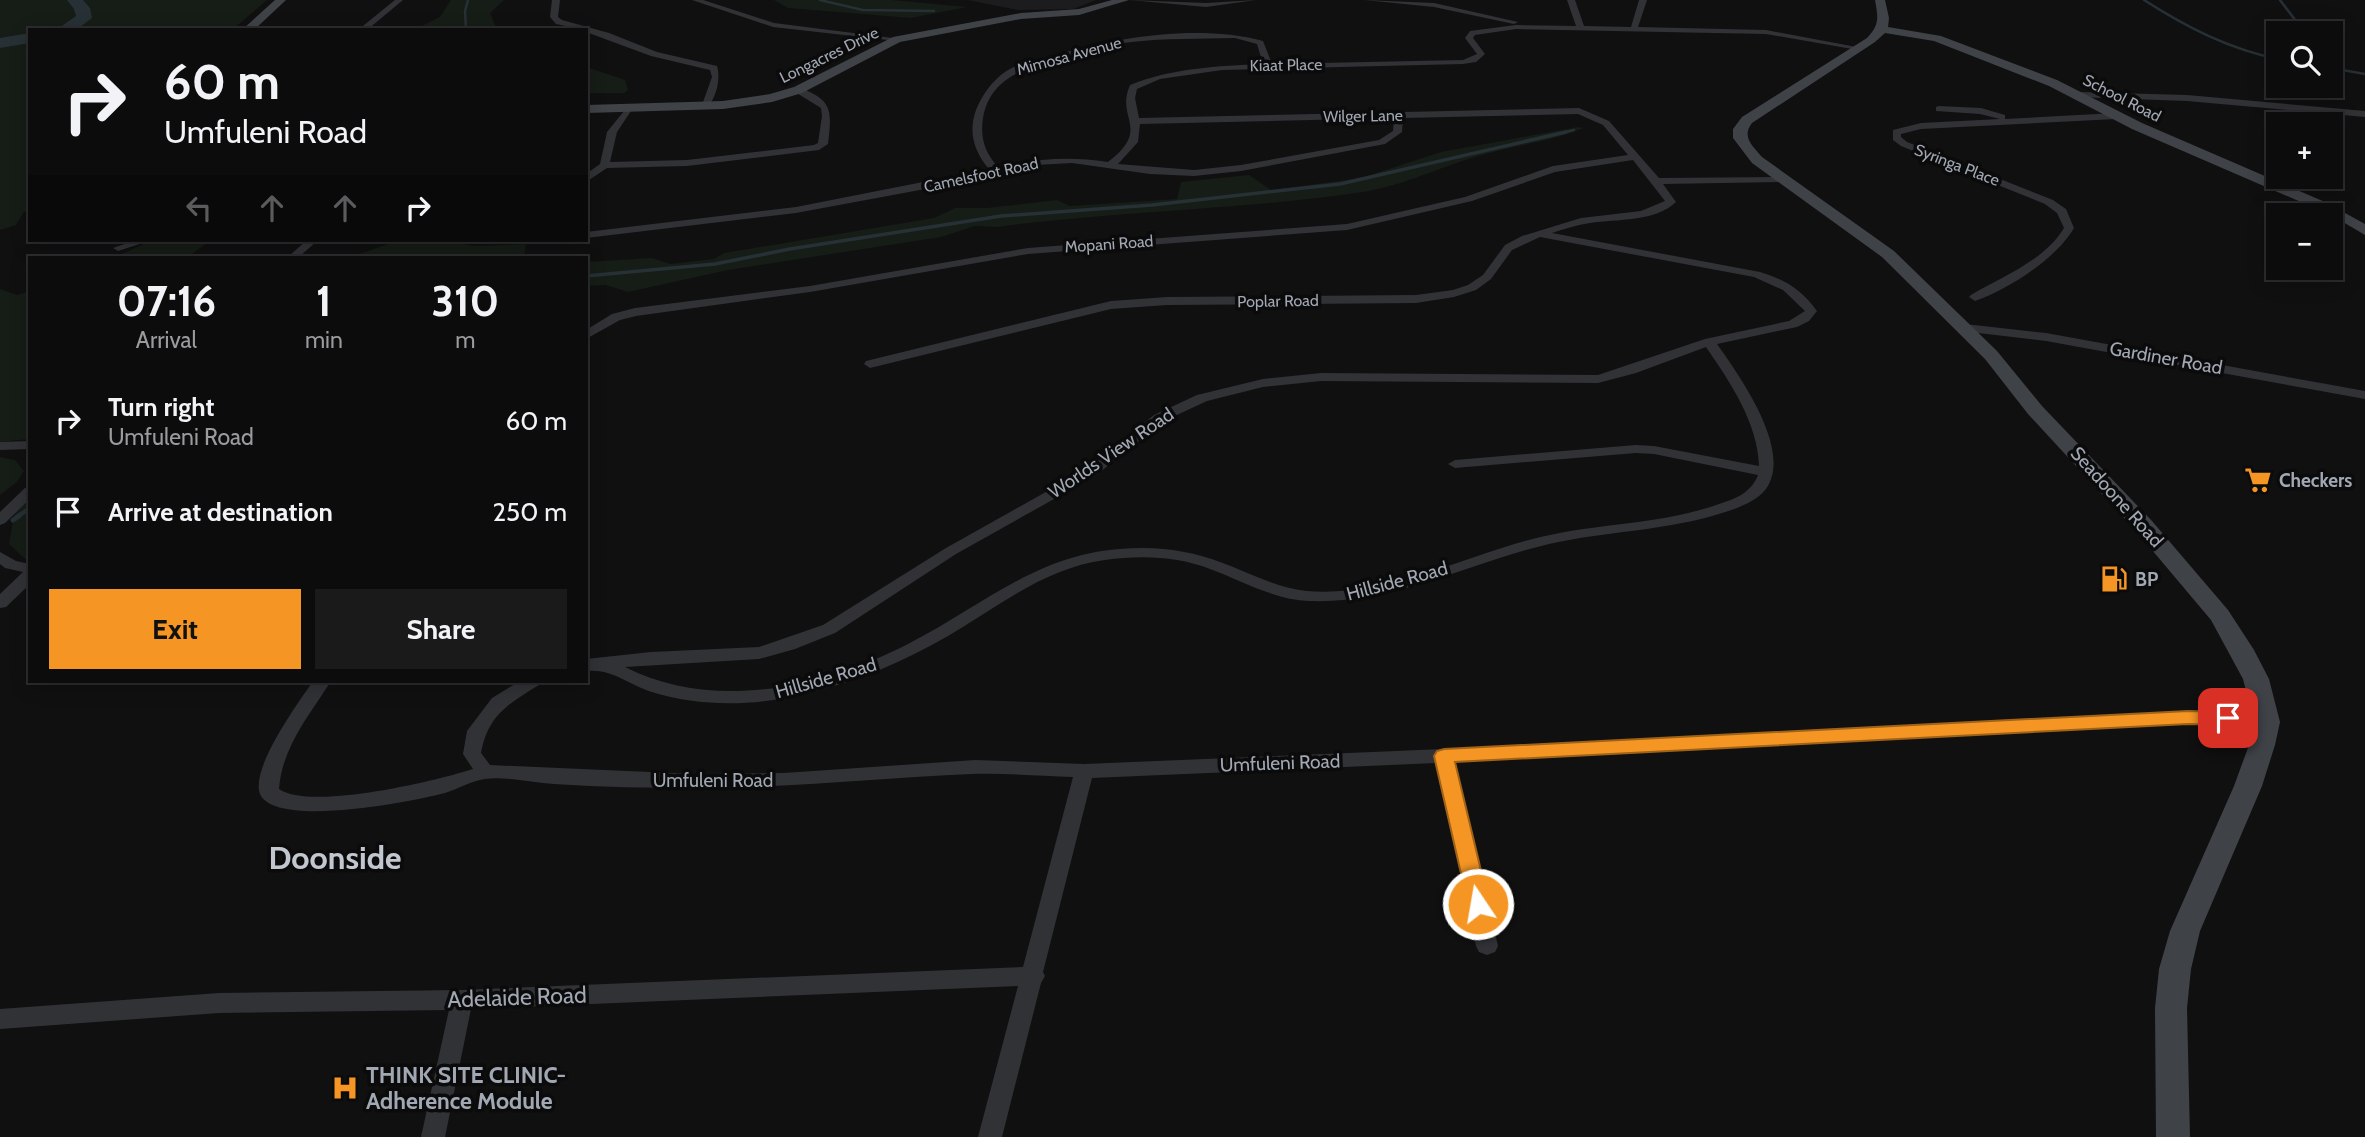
<!DOCTYPE html>
<meta charset="utf-8">
<style>
body{margin:0;font-family:Cabin,sans-serif;background:#1a1a1b;color:#f1f3f6;height:100vh;display:flex;flex-direction:column;font-size:26px;white-space:nowrap}
*{box-sizing:border-box;margin:0}
p{font-size:23px;color:#9a9b9d}
.icon{flex:none;width:38px;height:38px;fill:none;stroke:currentColor;stroke-width:2;stroke-linecap:round;stroke-linejoin:round}
.map{position:relative;flex:1;overflow:hidden}
.side{position:absolute;left:28px;top:256px;width:560px;height:427px;display:flex;flex-direction:column;background:#0c0c0d;border-radius:0px;box-shadow:0 4px 18px #0003,0 0 0 2px #2c2c2e}
.side>*{flex:none}
.hud{position:absolute;left:28px;top:28px;width:560px;height:214px;border-radius:0px;box-shadow:0 4px 18px #0003,0 0 0 2px #2c2c2e;background:#0c0c0d;color:#f1f3f6;overflow:hidden}
.controls{position:absolute;left:2266px;top:21px;display:grid;gap:14px}
.controls a{display:grid;place-items:center;width:77px;height:77px;border-radius:0px;background:#0c0c0d;box-shadow:0 4px 18px #0003,0 0 0 2px #2c2c2e;font-size:35px}
.pin{position:absolute;display:grid;place-items:center;width:60px;height:60px;color:#fff;margin:-30px;border-radius:14px;box-shadow:0 4px 10px #0006}
.me{position:absolute;width:77px;margin:-38px;rotate:348deg;stroke-linejoin:round;filter:drop-shadow(0 0 5px #0008)}
.turn{display:flex;align-items:center;gap:24px;height:147px;padding:0 21px;font-size:32px}
.turn .icon{width:91px;height:91px;stroke-width:2.5}
.turn b{display:block;font-size:49px;line-height:60px}
.lanes{display:flex;align-items:center;height:66px;padding:0 21px;background:#0003;justify-content:center;gap:35px;direction:ltr}
.lanes .off{opacity:.35}
.eta{display:flex;justify-content:space-evenly;align-items:center;height:119px;text-align:center}
.eta b{font-size:42px;font-weight:800;line-height:49px}
.primary-button{display:flex;gap:14px;margin-top:auto;padding:14px 21px}
.primary-button a{flex:1;height:80px;border-radius:0px;background:#f59624;color:#111;font-size:28px;font-weight:800;line-height:80px;text-align:center}
.primary-button a+a{background:#1a1a1b;color:#f1f3f6}
ul{padding:0;list-style:none}
li{display:flex;align-items:center;gap:21px;height:91px;padding:0 21px}
li div{flex:1}
li b{display:block;font-size:26px}
li em{font-style:normal}
.map>svg:first-child{display:block}
</style>
<div class="map">
<svg width="2365" height="1137" viewBox="0 0 2365 1137">
<rect width="100%" height="100%" fill="#101011"/>
<!-- built -->
<path fill="#1c1c1e" d="M968 0H1096L1073 9 1018 10Z"/>
<!-- green -->
<g fill="#161c16">
<path d="M0 0H267L232 30H30V209L24 212 16 225 0 230Z"/>
<path d="M451 0H504L490 13 497 30H414L440 17Z"/>
<path d="M774 0H892L967 7 911 18 788 8Z"/>
<path d="M586 67 625 80 628 90 624 93H586Z"/>
<path d="M1578 127 1584 128C1546 143 1510 146 1472 158 1433 170 1397 188 1356 193 1237 210 1116 211 997 227L975 226 941 237 728 270 628 292 606 285 586 286V262L652 258 670 264 714 259 724 253 934 218 955 208H987L1057 200 1070 206 1177 199 1181 182 1249 175 1271 190 1361 178 1441 152Z"/>
<path d="M153 240H211L188 257H115Z"/>
<path d="M400 240H438L475 246 526 244 524 257H351Z"/>
<path d="M0 289 17 295 30 291V439L0 442Z"/>
<path d="M0 457 15 460 24 471 17 482 0 495Z"/>
<path d="M30 499V559H25L9 544 14 515Z"/>
</g>
<g fill="none" stroke-linecap="round" stroke-linejoin="round">
<!-- stream-far3 -->
<g stroke="#263035" stroke-width="2.5">
<path d="M820 0 863 10 934 11"/>
<path d="M2144 0C2186 27 2229 49 2278 59"/>
<path d="M2280 0 2305 33"/>
<path d="M466 30 465 11 468 0"/>
<path d="M2331 58 2344 70"/>
<path d="M2331 68 2365 74"/>
<path d="M1558 134 1574 130"/>
</g>
<!-- stream-far2 -->
<path stroke="#263035" stroke-width="3.5" d="M586 276 715 264 790 249 1001 216 1152 205 1340 184 1566 132"/>
<!-- stream-far1 -->
<path stroke="#263035" stroke-width="4.5" d="M17 517 30 508"/>
<!-- stream -->
<path stroke="#263035" stroke-width="5" d="M13 520 19 516"/>
<!-- river -->
<g fill="#263035" fill-rule="evenodd">
<path d="M67 0H83L90 8 92 18 76 30H56L76 16 74 9Z"/>
<path d="M30 33V43L0 48V38Z"/>
</g>
<!-- street -->
<g fill="#313236" fill-rule="evenodd">
<path d="M395 0H403L367 30H358Z"/>
<path d="M552 0H560L558 17 562 20 609 33 657 52 717 66C721 79 716 100 706 108L702 105 712 77 710 70 651 56 586 32V30L556 24 550 17Z"/>
<path d="M692 0H703L774 23 901 39 897 41 773 27Z"/>
<path d="M1129 0 1206 3 1256 0 1206 7Z"/>
<path d="M1364 0 1434 3 1518 22 1514 24 1434 7Z"/>
<path d="M1567 0H1575L1584 26 1631 27 1639 0H1647L1638 27 1766 30 1862 48 1858 50 1766 34 1516 29 1475 35 1473 38 1485 54 1476 62 1463 64 1222 70 1160 79 1137 89 1135 98 1139 118 1579 108 1609 121 1659 178 1787 177 1788 179 1783 182 1663 184 1676 202C1655 222 1617 219 1590 223 1577 225 1564 229 1552 233L1760 272C1784 279 1802 290 1817 311L1809 321 1797 327 1717 344C1739 375 1789 445 1769 484 1761 500 1739 508 1722 513 1666 531 1606 531 1549 544 1469 563 1394 604 1310 601 1274 600 1243 581 1210 569 1177 556 1140 555 1105 560 1045 568 999 606 948 636 905 661 860 680 812 692 760 706 703 708 652 692 628 684 611 668 586 671V659L651 652 759 647 823 625 946 548 1085 470 1154 415 1197 395 1263 379 1321 373 1598 375 1705 339 1789 321 1805 311 1783 290 1754 277 1540 237 1512 250 1491 279 1476 290 1454 297 1416 303 1167 305 1111 309 870 368 864 364 866 361 1111 301 1167 297 1416 295 1453 290 1468 285 1483 275 1505 245 1522 236 1581 218 1641 211 1665 201 1633 160 1555 172 1472 201 1347 230 1028 254 810 292 636 316 620 320 586 339V330L612 314 635 308 810 286 1028 248 1347 224 1465 197 1553 166 1628 155 1603 125 1578 114 1403 118 1402 132 1385 144 1241 171 1194 176 1150 174 1072 163 1036 165 936 187 796 213 586 238V232L796 207 989 169C974 152 968 132 976 110 982 95 992 81 1005 72 1020 62 1039 59 1056 55 1118 37 1199 24 1263 41L1272 64 1463 60 1477 54 1465 38 1470 31 1516 25 1576 26ZM1235 38 1257 44 1263 64C1218 66 1172 68 1130 85 1115 119 1152 128 1108 162 1067 156 1038 159 998 167 985 153 980 138 983 118 990 76 1029 67 1063 57 1086 51 1109 44 1132 42 1166 38 1201 39 1235 38ZM1394 118 1393 131 1379 140 1241 165 1194 170 1118 164 1138 142 1140 124ZM1706 347C1730 382 1758 423 1759 466L1654 446 1636 445 1455 460 1448 464 1455 468 1636 453 1654 454 1758 475C1752 491 1738 498 1722 503 1665 524 1603 523 1545 536 1466 554 1389 598 1306 591 1275 588 1249 572 1220 562 1196 553 1170 548 1144 548 1043 547 992 601 908 644 822 688 714 712 625 667L759 659 795 649 835 633 956 554 1095 476 1164 421 1207 401 1263 387 1321 381 1598 383 1636 373Z"/>
<path d="M798 87C833 100 832 110 828 144L819 150 687 166 607 168 586 182V174L600 164 607 132 629 105 633 108 617 132 610 162 687 160 814 145 818 143 822 116 821 108 795 92 794 90Z"/>
<path d="M2079 92 2187 95 2365 111V117L2187 101 2076 97 2075 95Z"/>
<path d="M1939 106 1981 108 2005 115V119L2116 113 2121 116 2116 119 1921 129 1901 134V137L1907 142 2053 200 2066 209 2074 228C2057 258 2008 290 1975 301L1969 297 1971 295C2003 276 2044 261 2064 228L2057 213 2045 204 1901 146 1893 140V130L1921 123 2000 119 1980 114 1936 111V107Z"/>
<path d="M136 240H152L118 251 113 248Z"/>
<path d="M307 240H318L299 257H288Z"/>
<path d="M1965 324 2046 333 2365 391V399L2046 341 1961 331V325Z"/>
<path d="M30 441V449L0 450V442Z"/>
<path d="M30 487V499L5 523 0 525V512L25 488Z"/>
<path d="M0 552 16 561 30 564V584L6 607 0 608V594L23 572 5 568 0 564Z"/>
<path d="M313 681H331C309 716 282 747 279 789 310 811 436 781 473 769L463 754 467 731 492 698 520 681H542L539 685C508 704 488 715 481 753L490 765 695 774 784 773 975 760 1084 764 1444 749 2209 711 2267 716 2273 718 2276 722 2273 726 2267 728 2209 723 1455 762 1498 946 1495 952 1487 955 1479 952 1476 946 1436 763 1092 778 1043 972 1045 976 1041 983 1002 1137H978L1018 986 471 1009 445 1137H421L449 1010 219 1013 0 1029V1009L219 993 462 990 1023 967 1073 777C1040 776 1005 773 972 774 880 778 789 788 697 788 649 788 601 787 554 784 532 783 506 776 485 779 471 781 458 789 445 793 415 801 275 829 260 794 250 768 299 702 313 681Z"/>
</g>
<!-- secondary -->
<g fill="#3f4247" fill-rule="evenodd">
<path d="M275 0H286L254 30H242Z"/>
<path d="M1112 0H1129L1079 15 1021 19 900 42 802 93 772 102 723 109 586 113V105L723 101 770 94 794 87 893 37 1021 13 1079 9Z"/>
<path d="M1875 0H1885L1889 18 1888 27 1941 36 2057 80 2142 123 2325 202 2365 224V235L2331 215 2132 129 2049 86 1934 41 1885 33 1875 42 1752 123C1741 137 1753 146 1762 157L1894 251 1997 351 2042 406 2152 521 2228 610 2254 650 2269 679 2280 722 2275 745 2262 786 2200 931 2191 969 2187 1008 2190 1137H2156L2155 1008 2159 969 2170 931 2234 786 2249 745 2254 722 2243 679 2211 620 2136 531 2028 414 1985 359 1882 257 1752 163 1733 138V129L1742 117 1867 38C1880 25 1878 17 1875 0Z"/>
</g>
</g>
<!-- route -->
<path fill="#f59624" stroke="#9f6217" stroke-width="2" d="M2188 711 2228 712 2235 714 2237 718 2235 723 2228 725 2188 724 1455 762 1489 904 1486 910 1478 912 1471 910 1468 904 1434 756 1437 751 1444 749Z"/>
<!-- icons -->
<defs>
<g id="supermarket-bare" transform="scale(2.1)"><path d="M-6-5.5h2.5l.6 2H6L4.5 2H-2.5L-4.4-4H-6ZM-1.5 3.2a1.3 1.3 0 1 0 .1 0ZM3 3.2a1.3 1.3 0 1 0 .1 0Z" fill="#f59624" stroke="#0b0b0c" stroke-width="2.5" paint-order="stroke"/></g>
<g id="fuel-bare" transform="scale(2.1)"><path d="M-5.5-6h7V0h2V4h1.3V-2.5L3-4.5l.8-.8L6-3V5H2.5V1h-1V6h-7ZM-4.2-4.7v3.2H.2V-4.7Z" fill="#f59624" stroke="#0b0b0c" stroke-width="2.5" paint-order="stroke"/></g>
<g id="hospital-bare" transform="scale(2.1)"><path d="M-5-5h3v3.5h4V-5h3V5h-3V1.5h-4V5h-3Z" fill="#f59624" stroke="#0b0b0c" stroke-width="2.5" paint-order="stroke"/></g>
</defs>
<g fill-rule="evenodd">
<use href="#supermarket-bare" x="2258" y="480"/>
<use href="#fuel-bare" x="2114" y="579"/>
<use href="#hospital-bare" x="345" y="1088"/>
</g>
<g text-anchor="middle" dominant-baseline="central" stroke-width="7" stroke-linejoin="round" paint-order="stroke">
<!-- far-street labels -->
<g font-size="16" fill="#a1a8b3" stroke="#0b0b0c">
<text transform="translate(829 55) rotate(-26)">Longacres Drive</text>
<text transform="translate(1069 56) rotate(-15)">Mimosa Avenue</text>
<text transform="translate(1286 65) rotate(-1)">Kiaat Place</text>
<text transform="translate(2122 98) rotate(27)">School Road</text>
<text transform="translate(1363 116) rotate(-1)">Wilger Lane</text>
<text transform="translate(1957 165) rotate(21)">Syringa Place</text>
<text transform="translate(981 175) rotate(-12)">Camelsfoot Road</text>
<text transform="translate(1109 244) rotate(-4)">Mopani Road</text>
<text transform="translate(1278 301) rotate(-1)">Poplar Road</text>
</g>
<!-- street labels -->
<g font-size="19" fill="#a1a8b3" stroke="#0b0b0c">
<text transform="translate(2166 358) rotate(10)">Gardiner Road</text>
<text transform="translate(1111 453) rotate(-34)">Worlds View Road</text>
<text transform="translate(2117 497) rotate(48)">Seadoone Road</text>
<text transform="translate(1397 581) rotate(-15)">Hillside Road</text>
<text transform="translate(826 678) rotate(-16)">Hillside Road</text>
<text transform="translate(1280 763) rotate(-2)">Umfuleni Road</text>
<text x="713" y="780">Umfuleni Road</text>
</g>
<!-- poi labels -->
<g font-size="19" font-weight="bold" fill="#a1a8b3" stroke="#0b0b0c" text-anchor="start">
<text x="2279" y="480">Checkers</text>
<text x="2135" y="579">BP</text>
</g>
<!-- near-street labels -->
<g font-size="23" fill="#a1a8b3" stroke="#0b0b0c">
<text transform="translate(517 997) rotate(-2)">Adelaide Road</text>
</g>
<!-- near-poi labels -->
<g font-size="23" font-weight="bold" fill="#a1a8b3" stroke="#0b0b0c" text-anchor="start">
<text x="366" y="1075">THINK SITE CLINIC-<tspan x="366" dy="26">Adherence Module</tspan></text>
</g>
<!-- near-district labels -->
<g font-size="32" font-weight="bold" fill="#c2c7cf" stroke="#0b0b0c">
<text x="335" y="857">Doonside</text>
</g>
</g>
</svg>
<div class="controls">
<a><svg class="icon" aria-label="search" viewBox="0 0 24 24"><circle cx="10" cy="10" r="6"/><path d="M15 15l6 6"/></svg></a>
<a>+</a>
<a>−</a>
</div>
<div class="pin" style="left:2228px;top:718px;background:#d93025"><svg class="icon" aria-label="arrive" viewBox="0 0 24 24"><path d="M6 21V4h12l-3 4 3 4H6"/></svg></div>
<svg class="me" style="left:1478px;top:904px" viewBox="-20 -20 40 40"><circle r="17" fill="#f59624" stroke="#fff" stroke-width="3"/><path d="M0-11L8 9 0 5-8 9z" fill="#fff"/></svg>
<div class="hud">
<div class="turn"><svg class="icon" aria-label="right" viewBox="0 0 24 24"><path d="M7 20v-9h11M14 6l5 5-5 5"/></svg><div><b>60 m</b>Umfuleni Road</div></div>
<div class="lanes"><svg class="icon off" aria-label="left" viewBox="0 0 24 24"><path d="M17 20v-9H6M10 6l-5 5 5 5"/></svg><svg class="icon off" aria-label="ahead" viewBox="0 0 24 24"><path d="M12 20V5M6 11l6-6 6 6"/></svg><svg class="icon off" aria-label="ahead" viewBox="0 0 24 24"><path d="M12 20V5M6 11l6-6 6 6"/></svg><svg class="icon" aria-label="right" viewBox="0 0 24 24"><path d="M7 20v-9h11M14 6l5 5-5 5"/></svg></div>
</div>
<section class="side">
<div class="eta">
<div><b>07:16</b><p>Arrival</p></div>
<div><b>1</b><p>min</p></div>
<div><b>310</b><p>m</p></div>
</div>
<ul>
<li><svg class="icon" aria-label="right" viewBox="0 0 24 24"><path d="M7 20v-9h11M14 6l5 5-5 5"/></svg><div><b>Turn right</b><p>Umfuleni Road</p></div><em>60 m</em></li>
<li><svg class="icon" aria-label="arrive" viewBox="0 0 24 24"><path d="M6 21V4h12l-3 4 3 4H6"/></svg><div><b>Arrive at destination</b></div><em>250 m</em></li>
</ul>
<div class="primary-button"><a>Exit</a><a>Share</a></div>
</section>
</div>
